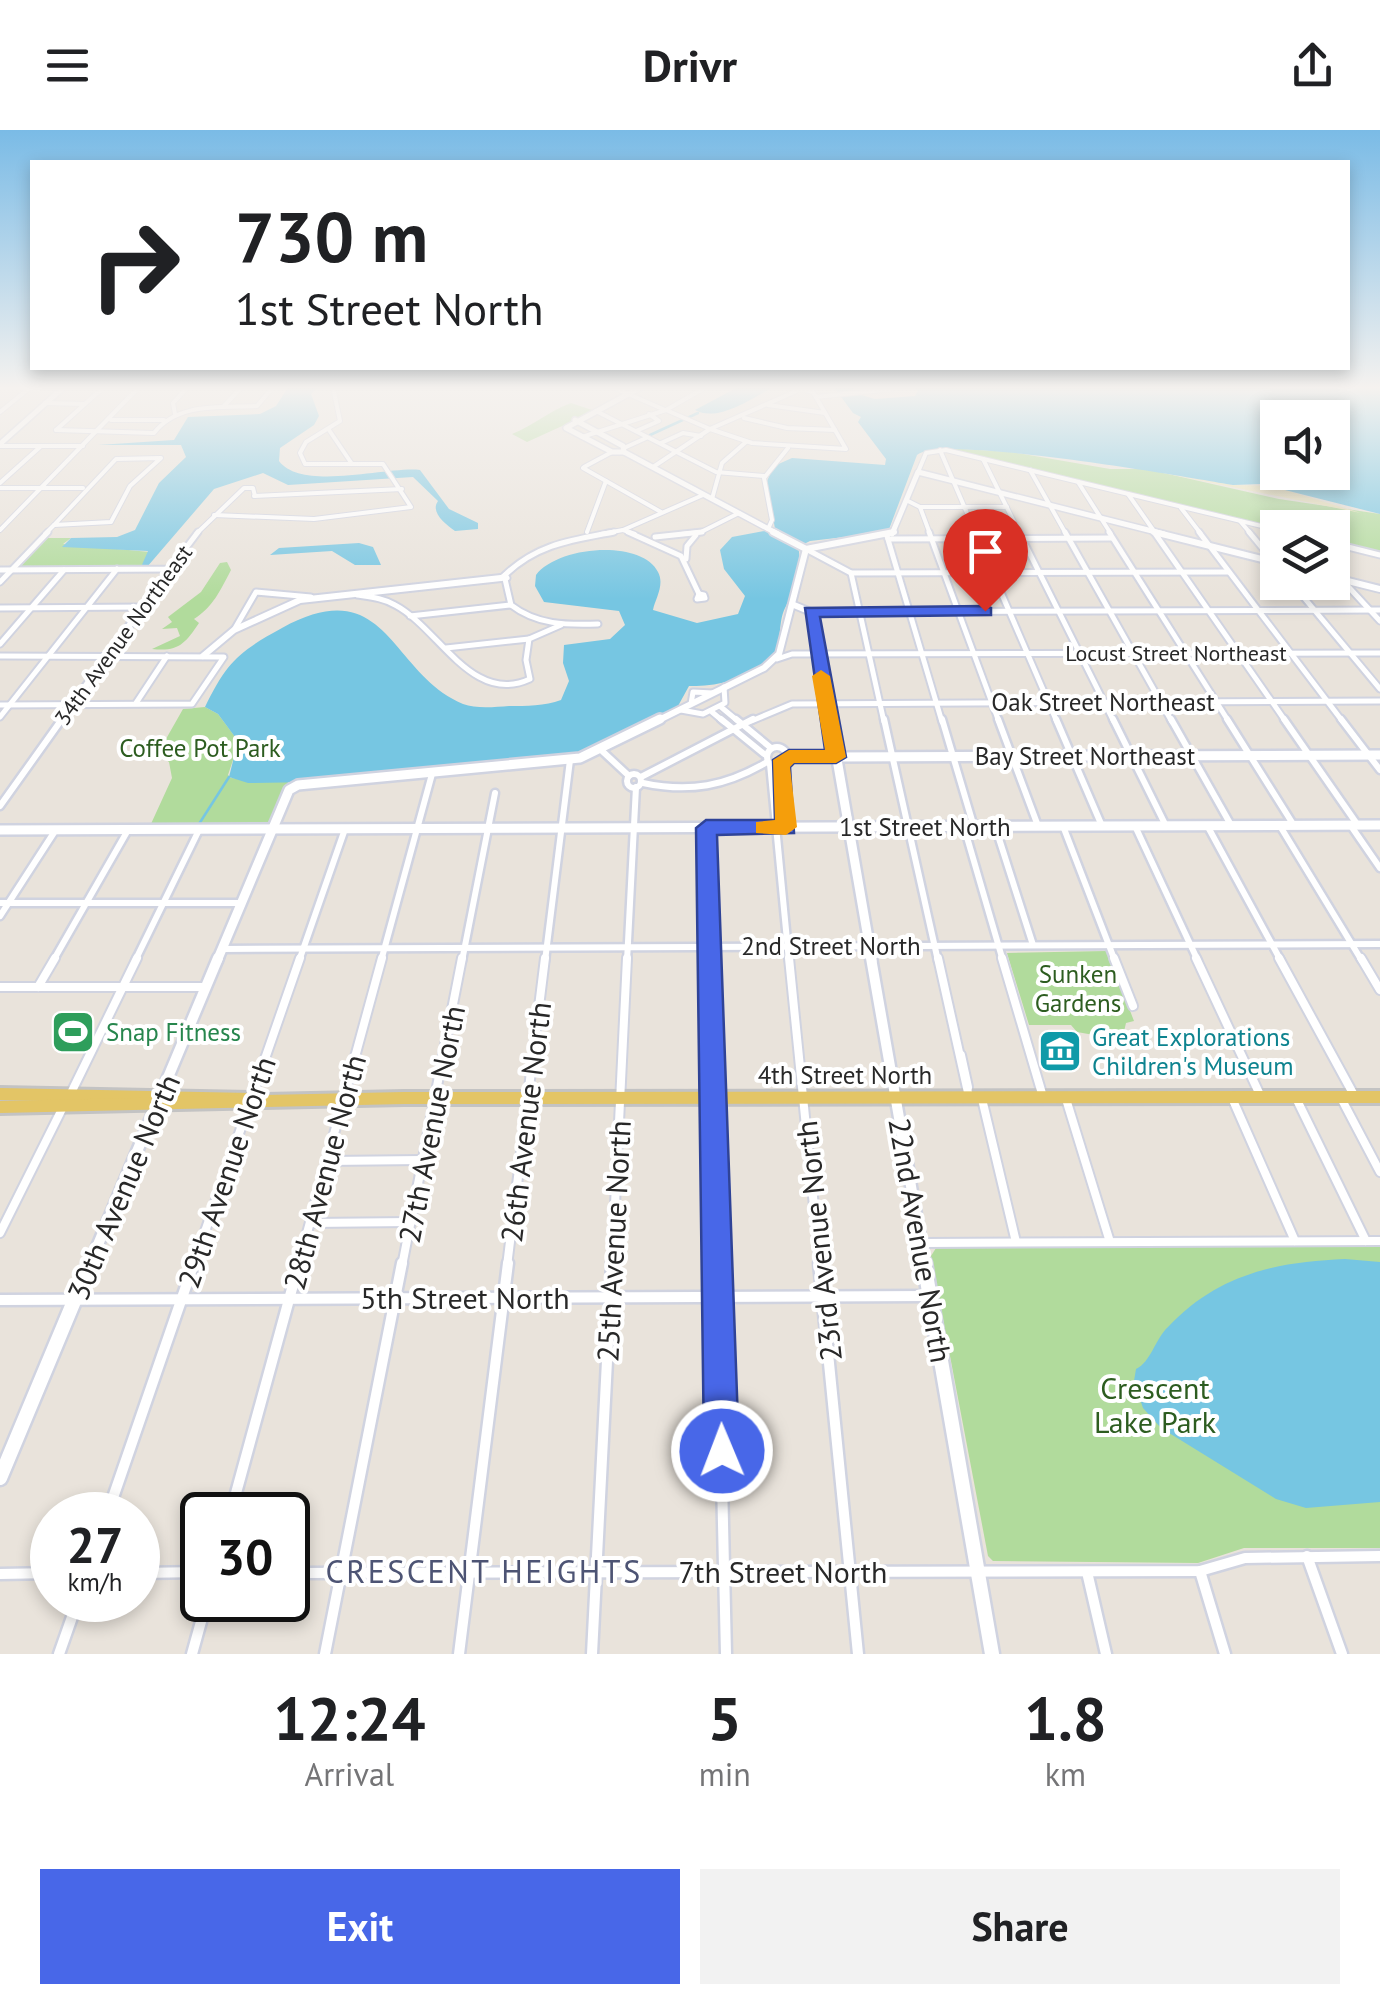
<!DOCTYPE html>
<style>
body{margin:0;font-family:"PT Sans",sans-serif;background:#f2f2f2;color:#202124;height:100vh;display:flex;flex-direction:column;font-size:38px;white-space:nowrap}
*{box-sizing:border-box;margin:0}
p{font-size:32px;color:#757577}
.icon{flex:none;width:55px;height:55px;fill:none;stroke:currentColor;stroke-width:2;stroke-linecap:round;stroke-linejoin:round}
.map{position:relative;height:1524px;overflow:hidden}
.sheet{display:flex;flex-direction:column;background:#fff;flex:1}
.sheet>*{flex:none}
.top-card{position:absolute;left:30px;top:30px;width:1320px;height:210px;border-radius:0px;box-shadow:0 5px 15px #0003;background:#fff;color:#202124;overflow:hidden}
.buttons{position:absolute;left:1260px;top:270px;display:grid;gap:20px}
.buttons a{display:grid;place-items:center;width:90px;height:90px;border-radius:0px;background:#fff;box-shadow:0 5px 15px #0003;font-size:50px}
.speed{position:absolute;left:30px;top:1362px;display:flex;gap:20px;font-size:50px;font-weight:700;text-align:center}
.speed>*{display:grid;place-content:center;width:130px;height:130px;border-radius:50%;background:#fff;box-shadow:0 5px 15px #0003;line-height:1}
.speed small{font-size:25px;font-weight:400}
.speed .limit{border:5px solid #111;border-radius:15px;background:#fff;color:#111}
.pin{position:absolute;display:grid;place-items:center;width:85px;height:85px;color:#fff;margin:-102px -42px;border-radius:50% 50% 50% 0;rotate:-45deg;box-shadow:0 0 10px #0007}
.pin .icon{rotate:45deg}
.me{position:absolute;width:110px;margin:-55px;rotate:359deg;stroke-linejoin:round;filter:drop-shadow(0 0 8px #0008)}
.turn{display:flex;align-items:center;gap:35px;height:210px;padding:0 40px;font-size:45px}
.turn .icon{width:130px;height:130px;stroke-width:2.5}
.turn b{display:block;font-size:70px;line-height:85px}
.eta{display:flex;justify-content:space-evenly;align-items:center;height:170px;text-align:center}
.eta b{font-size:60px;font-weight:800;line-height:70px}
.cta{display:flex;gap:20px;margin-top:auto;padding:20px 40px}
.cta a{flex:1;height:115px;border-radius:0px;background:#4867e8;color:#fff;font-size:40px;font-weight:800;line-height:115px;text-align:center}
.cta a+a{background:#f2f2f2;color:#202124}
header{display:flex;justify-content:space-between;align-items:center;height:130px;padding:0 40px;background:#fff;font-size:45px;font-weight:800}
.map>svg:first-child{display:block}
</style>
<header><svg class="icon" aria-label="menu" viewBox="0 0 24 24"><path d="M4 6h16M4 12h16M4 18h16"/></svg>Drivr<svg class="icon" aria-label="share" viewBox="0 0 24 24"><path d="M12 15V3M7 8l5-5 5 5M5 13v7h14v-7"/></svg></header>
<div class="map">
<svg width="1380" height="1524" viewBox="0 0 1380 1524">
<rect width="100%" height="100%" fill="#e9e3db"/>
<!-- green -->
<g fill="#b1db9c">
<path d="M571 273 595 281 527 312 512 304C536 294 547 282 571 273Z"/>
<path d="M946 318 1011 322 1110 339H1146L1279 369 1380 384V424L1333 412 1332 398 1277 399Z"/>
<path d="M45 408H71L63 414 150 422 141 437 16 438Z"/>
<path d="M227 432 231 440C220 461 213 477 194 489L199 493C185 514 178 522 152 519L180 506 177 498 162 499 172 492 168 487 201 462 220 433Z"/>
<path d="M205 577 218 584 239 612 228 645 231 648 288 652 267 695 150 696 172 648 169 632 158 623 183 579Z"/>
<path d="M1107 821 1134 891 1126 893 1122 910 1077 902 1071 895H1029L1007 823Z"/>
<path d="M1380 1115V1418H1244L1198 1433 993 1431 988 1426 931 1126 936 1118Z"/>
</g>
<!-- sand -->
<path fill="#ece5c0" d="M1158 342 1233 355 1272 356 1361 383Z"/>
<!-- water -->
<g fill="#76c6e2" fill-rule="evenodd">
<path d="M289 256H319L311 264 319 286 314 295 280 318 279 331C302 362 388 336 420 340L449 379 478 393V399L455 401C445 394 430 382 438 371L413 347 288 355 263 343 214 359 147 437H141L148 421 62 417 71 408 117 407 135 400 159 353 186 327 181 315H98L174 310 188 287 260 284 276 276Z"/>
<path d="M740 256H775C754 267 718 293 695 280Z"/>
<path d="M833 256H855L851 262 875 269 915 266 918 261 912 256H1380V384L1261 354 1233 355C1188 347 942 304 917 325L888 402 810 411 798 417C803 434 793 463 785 478 778 492 782 511 774 524 761 549 711 557 689 556L678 576 577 625 313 652 248 653 229 647 238 611 218 584 205 577C227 532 238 522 282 498 388 440 389 543 463 574 476 579 495 577 509 576 526 576 545 576 561 570L569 551 563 533 564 515 610 509 625 495 619 481 544 472 535 456 536 445C558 416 641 409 658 442 665 455 655 469 653 480L697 493 738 484 745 466 724 439 720 420 732 407 775 399 767 351 774 336 792 328 885 335 886 329 858 292 861 287 853 283ZM1278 288H1332V342H1278Z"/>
<path d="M359 413 373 417 381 435H355L332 421 270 425 279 418Z"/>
<path d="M1345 1129 1380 1132V1372L1306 1378 1276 1369 1161 1298 1143 1278 1134 1251 1136 1239C1151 1232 1155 1209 1168 1197 1218 1144 1276 1132 1345 1129Z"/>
</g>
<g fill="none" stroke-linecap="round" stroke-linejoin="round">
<!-- stream -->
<g stroke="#76c6e2" stroke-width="2.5">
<path d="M650 305 698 283"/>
<path d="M199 694 229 647"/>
</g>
<!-- street-far4 casing -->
<g stroke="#d0d3e0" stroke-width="6">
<g id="street-far4">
<path d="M610 256 665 280"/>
<path d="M708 256 666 280 710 299"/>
<path d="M801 259 813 262 846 319 752 313 710 299Z"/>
<path d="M816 267 892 259"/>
<path d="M45 273 84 274"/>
<path d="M768 275 825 283"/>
<path d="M223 277 243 256"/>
<path d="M596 281 716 342 764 346"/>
<path d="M0 282 32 256"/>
<path d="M175 284 173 273 189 256"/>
<path d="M744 288 787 298 835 300"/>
<path d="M111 290H164"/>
<path d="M56 300 154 303C178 272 221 278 257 276L274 256"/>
<path d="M56 300 105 256"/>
<path d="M329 300 352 334"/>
<path d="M636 301 659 291 649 284"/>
<path d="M582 307 666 280"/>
<path d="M661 313 683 303 701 306"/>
<path d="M0 316H83"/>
<path d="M624 318 646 308"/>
<path d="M940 320 976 404"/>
<path d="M161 328 130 356 111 392 54 395 116 329Z"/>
<path d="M983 329 1020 404"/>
<path d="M584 337 612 322"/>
<path d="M653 337 710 299"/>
<path d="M583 338 661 382"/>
<path d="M1030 340 1066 404"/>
<path d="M918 342 926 323 946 320 1278 400"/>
<path d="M1078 352 1111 404"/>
<path d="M0 353 40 317"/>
<path d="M0 358H83"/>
<path d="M1128 364 1156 404"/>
<path d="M254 366 402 359"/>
<path d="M712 369 722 333 746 312"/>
<path d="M908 371 920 377 930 404"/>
<path d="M920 377H1007"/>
<path d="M1181 378 1201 404"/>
<path d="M214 385 314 389 411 377 383 334H305L300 323 306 312 340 291 334 262"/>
<path d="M1240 391 1251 404"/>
<path d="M768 399 772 390 764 348 788 318"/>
<path d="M0 400 140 256"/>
<path d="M623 400 635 404"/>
<path d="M587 402 606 351"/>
<path d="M45 404 54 395"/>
<path d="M196 404 244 358H253L255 366"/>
<path d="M601 404 623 400 703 365"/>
<path d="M681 404 701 402 739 383"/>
</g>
</g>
<!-- street-far3 casing -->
<g stroke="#d0d3e0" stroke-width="9">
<g id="street-far3">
<path d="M628 402 681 426 699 464"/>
<path d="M929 402 999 592"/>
<path d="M975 402 1057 592"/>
<path d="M1019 402 1114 592"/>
<path d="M1065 402 1172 592"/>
<path d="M1109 402 1229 592"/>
<path d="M1154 402 1286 592"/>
<path d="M1199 402 1343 592"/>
<path d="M1249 402 1278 437"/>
<path d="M887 406 942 592"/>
<path d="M655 407 702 402"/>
<path d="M888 409 1112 408"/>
<path d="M1332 413 1380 425"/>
<path d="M806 419 851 443 1229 442"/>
<path d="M686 429 687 416 696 405"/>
<path d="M1332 439 1380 491"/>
<path d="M0 440 170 439 198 402"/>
<path d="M851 443 884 592"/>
<path d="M505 445 507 448H501Z"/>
<path d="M505 445C537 414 572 410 614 402"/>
<path d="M505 449 511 475C537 495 566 495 598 494"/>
<path d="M0 452 48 402"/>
<path d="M1291 452 1380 559"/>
<path d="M699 464 704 465 705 468 697 469Z"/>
<path d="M357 465C370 467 383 468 395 475 439 498 472 576 530 549L526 530 529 509 561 495"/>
<path d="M0 478 143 477"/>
<path d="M811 482 1380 480"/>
<path d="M410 486 511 475"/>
<path d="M234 500 256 462 311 467"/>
<path d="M0 514 64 440"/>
<path d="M446 518 529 509"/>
<path d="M0 526 224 527 192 574 0 575"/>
<path d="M777 529 792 524 1380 523"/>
<path d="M136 573 167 526"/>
<path d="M691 574 693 562 713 563"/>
<path d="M721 577 739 592"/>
<path d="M681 580 703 584 725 573 724 557"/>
<path d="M712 582 724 592"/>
<path d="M0 587 117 439"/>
<path d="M60 592 72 575"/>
<path d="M749 592 792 574 1380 571"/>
</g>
</g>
<!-- street-far2 casing -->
<g stroke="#d0d3e0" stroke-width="11">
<g id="street-far2">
<path d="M721 589 764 624"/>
<path d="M736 589 771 618"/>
<path d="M884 589 938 831"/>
<path d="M942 589 974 697"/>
<path d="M998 589 1038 696"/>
<path d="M1056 589 1102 696"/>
<path d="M1113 589 1166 696"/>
<path d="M1171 589 1231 695"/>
<path d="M1227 589 1293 694"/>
<path d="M1284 589 1357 694"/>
<path d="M1341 589 1380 640"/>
<circle cx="777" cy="627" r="10"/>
<path d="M600 619 629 646"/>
<path d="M789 626 836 627"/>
<path d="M770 634 789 831"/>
<path d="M780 635 786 697"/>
<circle cx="634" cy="651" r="7"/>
<path d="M641 647 753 589"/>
<path d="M643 653C690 663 726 656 767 632"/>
<path d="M0 676 62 589"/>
<path d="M995 696 1033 815"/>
<path d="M1063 696 1115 831"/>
<path d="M1135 696 1198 831"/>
<path d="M1280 696 1362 831"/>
<path d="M1351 696 1380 738"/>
<path d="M964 697 1003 831"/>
<path d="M1208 697 1281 831"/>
<path d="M706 698 709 831"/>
<path d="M0 773H241"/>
<path d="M0 786 55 701"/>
<path d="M222 819 1380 814"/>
<path d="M53 831 128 700"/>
<path d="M135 831 199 700"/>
<path d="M299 831 345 699"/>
<path d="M381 831 432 644"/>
<path d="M462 831 495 663"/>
<path d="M545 831 570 630"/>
<path d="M627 831 636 657"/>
</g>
</g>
<!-- street-far1 casing -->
<g stroke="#d0d3e0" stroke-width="12">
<g id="street-far1">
<path d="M709 828 717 1136"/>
<path d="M789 828 820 1136"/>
<path d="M938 828 969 967"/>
<path d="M1002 828 1043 967"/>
<path d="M1114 828 1133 876"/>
<path d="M1196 828 1261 967"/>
<path d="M1279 828 1355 967"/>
<path d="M1361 828 1380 860"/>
<path d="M0 857H205"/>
<path d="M38 857 55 828"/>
<path d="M961 925 968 957"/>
<path d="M71 963 137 828"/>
<path d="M1232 968 1295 1111"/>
<path d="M1296 968 1366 1111"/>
<path d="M1341 968 1380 1042"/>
<path d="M982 969 1016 1112"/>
<path d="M1066 969 1110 1112"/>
<path d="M327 1031 423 1030"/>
<path d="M310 1093 411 1092"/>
<path d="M0 1103 63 977"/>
<path d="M921 1113 1380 1111"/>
<path d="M193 1136 300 828"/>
<path d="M298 1136 382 828"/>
<path d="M402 1136 462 828"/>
<path d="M507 1136 545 828"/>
<path d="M612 1136 627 828"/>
</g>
</g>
<!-- street casing -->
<g stroke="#d0d3e0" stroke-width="15">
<g id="street">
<path d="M717 1133 726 1524"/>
<path d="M819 1133 858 1524"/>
<path d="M0 1170 929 1166"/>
<path d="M107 1385 194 1133"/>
<path d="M230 1385 299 1133"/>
<path d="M1307 1426 1342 1524"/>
<path d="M1200 1441 1225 1524"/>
<path d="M1087 1442 1106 1524"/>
<path d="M138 1443 202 1442"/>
<path d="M288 1443 1200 1441 1245 1428 1380 1426"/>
<path d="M0 1444 52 1443"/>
<path d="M59 1524 78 1470"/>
<path d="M192 1524 207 1470"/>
<path d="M325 1524 402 1133"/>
<path d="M459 1524 508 1133"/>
<path d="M592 1524 612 1133"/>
</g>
</g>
<!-- secondary-far4 casing -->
<g stroke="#d0d3e0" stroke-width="8">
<g id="secondary-far4">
<path d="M643 256 566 298 612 322H624L778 404"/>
<path d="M575 290 623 316 624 322"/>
<path d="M0 314 65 256"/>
<path d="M892 404 918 342 1164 404"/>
</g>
</g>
<!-- secondary-far3 casing -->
<g stroke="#d0d3e0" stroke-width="10">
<g id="secondary-far3">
<path d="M773 402 806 419"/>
<path d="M1154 402 1278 433"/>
<path d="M1332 447 1380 459"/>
<path d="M794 475 811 482 830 592"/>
<path d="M203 526 234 500 300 470 501 448"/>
<path d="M72 575 170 439"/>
<path d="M655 592 764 538 779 524 806 419 894 402"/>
</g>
</g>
<!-- secondary-far2 casing -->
<g stroke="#d0d3e0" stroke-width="14">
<g id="secondary-far2">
<path d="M830 589 872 831"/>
<path d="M836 627 1380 625"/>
<path d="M0 700 1380 695"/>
<path d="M217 831 289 660 298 655 580 628 660 589"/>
</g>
</g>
<!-- secondary-far1 casing -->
<g stroke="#d0d3e0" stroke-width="15">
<g id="secondary-far1">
<path d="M871 828 925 1136"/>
<path d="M89 1136 218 828"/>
</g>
</g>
<!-- secondary casing -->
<g stroke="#d0d3e0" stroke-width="19">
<g id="secondary">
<path d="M924 1133 992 1524"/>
<path d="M0 1348 90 1133"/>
</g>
</g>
<!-- primary casing -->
<g stroke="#c3c3c3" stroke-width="18">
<g id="primary">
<path d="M0 964 250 969"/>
<path d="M0 977 404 968 1380 967"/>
</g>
</g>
<!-- street-far4 -->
<use href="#street-far4" stroke="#fff" stroke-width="4"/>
<!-- street-far3 -->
<use href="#street-far3" stroke="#fff" stroke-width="5"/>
<!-- street-far2 -->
<use href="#street-far2" stroke="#fff" stroke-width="6"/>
<!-- street-far1 -->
<use href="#street-far1" stroke="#fff" stroke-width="8"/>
<!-- street -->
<use href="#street" stroke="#fff" stroke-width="10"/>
<!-- secondary-far4 -->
<use href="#secondary-far4" stroke="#fff" stroke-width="5"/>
<!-- secondary-far3 -->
<use href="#secondary-far3" stroke="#fff" stroke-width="6"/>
<!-- secondary-far2 -->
<use href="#secondary-far2" stroke="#fff" stroke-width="9"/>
<!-- secondary-far1 -->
<use href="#secondary-far1" stroke="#fff" stroke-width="10"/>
<!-- secondary -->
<use href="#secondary" stroke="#fff" stroke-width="14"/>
<!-- primary -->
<use href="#primary" stroke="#e3c566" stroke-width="12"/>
</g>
<!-- sky -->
<linearGradient id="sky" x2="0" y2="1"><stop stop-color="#7abbe6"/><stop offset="0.55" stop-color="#f5f2ef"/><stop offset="1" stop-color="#f5f2ef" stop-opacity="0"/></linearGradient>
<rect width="1380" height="469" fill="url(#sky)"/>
<!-- route -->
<path fill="#4867e8" stroke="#2f4397" stroke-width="2.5" d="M985 476 991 478V485L820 487 846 627 836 633H794L790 637 794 703 717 705 739 1321 734 1334 722 1339 709 1334 704 1321 696 698 706 690H775L773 630 789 620H825L805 478Z"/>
<!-- slow -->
<path fill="#f59e0b" d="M821 540 830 546 846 627 836 633H794L790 637 797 697 786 705 756 703V692L775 690 773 630 789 620H825L812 546Z"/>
<!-- icons -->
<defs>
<g id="stadium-square" transform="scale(2.25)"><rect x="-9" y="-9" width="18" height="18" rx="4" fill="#2e9e5b" stroke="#fff"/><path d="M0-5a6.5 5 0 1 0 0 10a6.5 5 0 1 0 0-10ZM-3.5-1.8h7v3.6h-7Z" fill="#fff"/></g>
<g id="museum-square" transform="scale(2.25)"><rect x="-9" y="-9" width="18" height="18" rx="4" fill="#0f9aa8" stroke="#fff"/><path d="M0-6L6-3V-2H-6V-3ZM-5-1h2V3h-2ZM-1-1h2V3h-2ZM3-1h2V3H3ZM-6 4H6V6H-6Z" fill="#fff"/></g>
</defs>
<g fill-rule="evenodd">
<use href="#stadium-square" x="73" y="902"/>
<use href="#museum-square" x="1060" y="921"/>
</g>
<g text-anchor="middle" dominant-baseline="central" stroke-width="8" stroke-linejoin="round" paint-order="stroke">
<!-- far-street labels -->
<g font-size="22" fill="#282828" stroke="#fff">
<text transform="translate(123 505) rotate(-54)">34th Avenue Northeast</text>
<text x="1176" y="523">Locust Street Northeast</text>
</g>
<!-- street labels -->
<g font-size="25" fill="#282828" stroke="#fff">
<text x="1103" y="572">Oak Street Northeast</text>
<text x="1085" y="626">Bay Street Northeast</text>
<text x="925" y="697">1st Street North</text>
<text x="831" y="816">2nd Street North</text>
<text x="845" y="945">4th Street North</text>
</g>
<!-- park labels -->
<g font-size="25" fill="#2d5d20" stroke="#fff">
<text x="200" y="618">Coffee Pot Park</text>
<text x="1078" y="844">Sunken<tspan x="1078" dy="29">Gardens</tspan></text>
</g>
<!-- leisure labels -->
<g font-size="25" fill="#27864d" stroke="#fff" text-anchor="start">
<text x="106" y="902">Snap Fitness</text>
</g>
<!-- culture labels -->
<g font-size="25" fill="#0d838f" stroke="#fff" text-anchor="start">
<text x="1092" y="907">Great Explorations<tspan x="1092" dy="29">Children's Museum</tspan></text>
</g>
<!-- near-street labels -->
<g font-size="30" fill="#282828" stroke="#fff">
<text transform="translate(525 992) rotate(-83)">26th Avenue North</text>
<text transform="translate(431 994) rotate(-79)">27th Avenue North</text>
<text transform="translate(226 1042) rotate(-71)">29th Avenue North</text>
<text transform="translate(324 1042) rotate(-75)">28th Avenue North</text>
<text transform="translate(123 1057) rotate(-67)">30th Avenue North</text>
<text transform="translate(921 1110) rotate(80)">22nd Avenue North</text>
<text transform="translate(613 1111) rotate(-87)">25th Avenue North</text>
<text transform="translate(818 1111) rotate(-96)">23rd Avenue North</text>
<text x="465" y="1167">5th Street North</text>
<text x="783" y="1441">7th Street North</text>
</g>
<!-- near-park labels -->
<g font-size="30" fill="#2d5d20" stroke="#fff">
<text x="1155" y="1257">Crescent<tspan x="1155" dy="34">Lake Park</tspan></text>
</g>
<!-- near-neighbourhood labels -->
<g font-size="32" letter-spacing="2.5" fill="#4d5474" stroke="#fff">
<text x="484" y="1441">CRESCENT HEIGHTS</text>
</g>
</g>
</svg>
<div class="buttons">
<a><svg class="icon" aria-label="sound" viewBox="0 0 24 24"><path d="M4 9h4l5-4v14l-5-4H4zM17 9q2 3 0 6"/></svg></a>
<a><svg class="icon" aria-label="layers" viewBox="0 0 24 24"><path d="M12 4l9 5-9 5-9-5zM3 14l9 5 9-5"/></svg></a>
</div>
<div class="speed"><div>27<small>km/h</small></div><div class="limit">30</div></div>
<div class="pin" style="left:985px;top:481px;background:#d93025"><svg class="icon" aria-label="arrive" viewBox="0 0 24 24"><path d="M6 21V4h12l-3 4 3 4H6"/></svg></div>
<svg class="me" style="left:722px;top:1321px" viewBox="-20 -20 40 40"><circle r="17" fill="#4867e8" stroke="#fff" stroke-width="3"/><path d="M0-11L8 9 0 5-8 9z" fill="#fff"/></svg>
<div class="top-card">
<div class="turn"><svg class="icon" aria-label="right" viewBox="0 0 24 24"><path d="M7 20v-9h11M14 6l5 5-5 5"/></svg><div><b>730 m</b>1st Street North</div></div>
</div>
</div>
<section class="sheet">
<div class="eta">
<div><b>12:24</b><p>Arrival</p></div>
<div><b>5</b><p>min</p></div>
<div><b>1.8</b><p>km</p></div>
</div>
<div class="cta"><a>Exit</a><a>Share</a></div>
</section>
